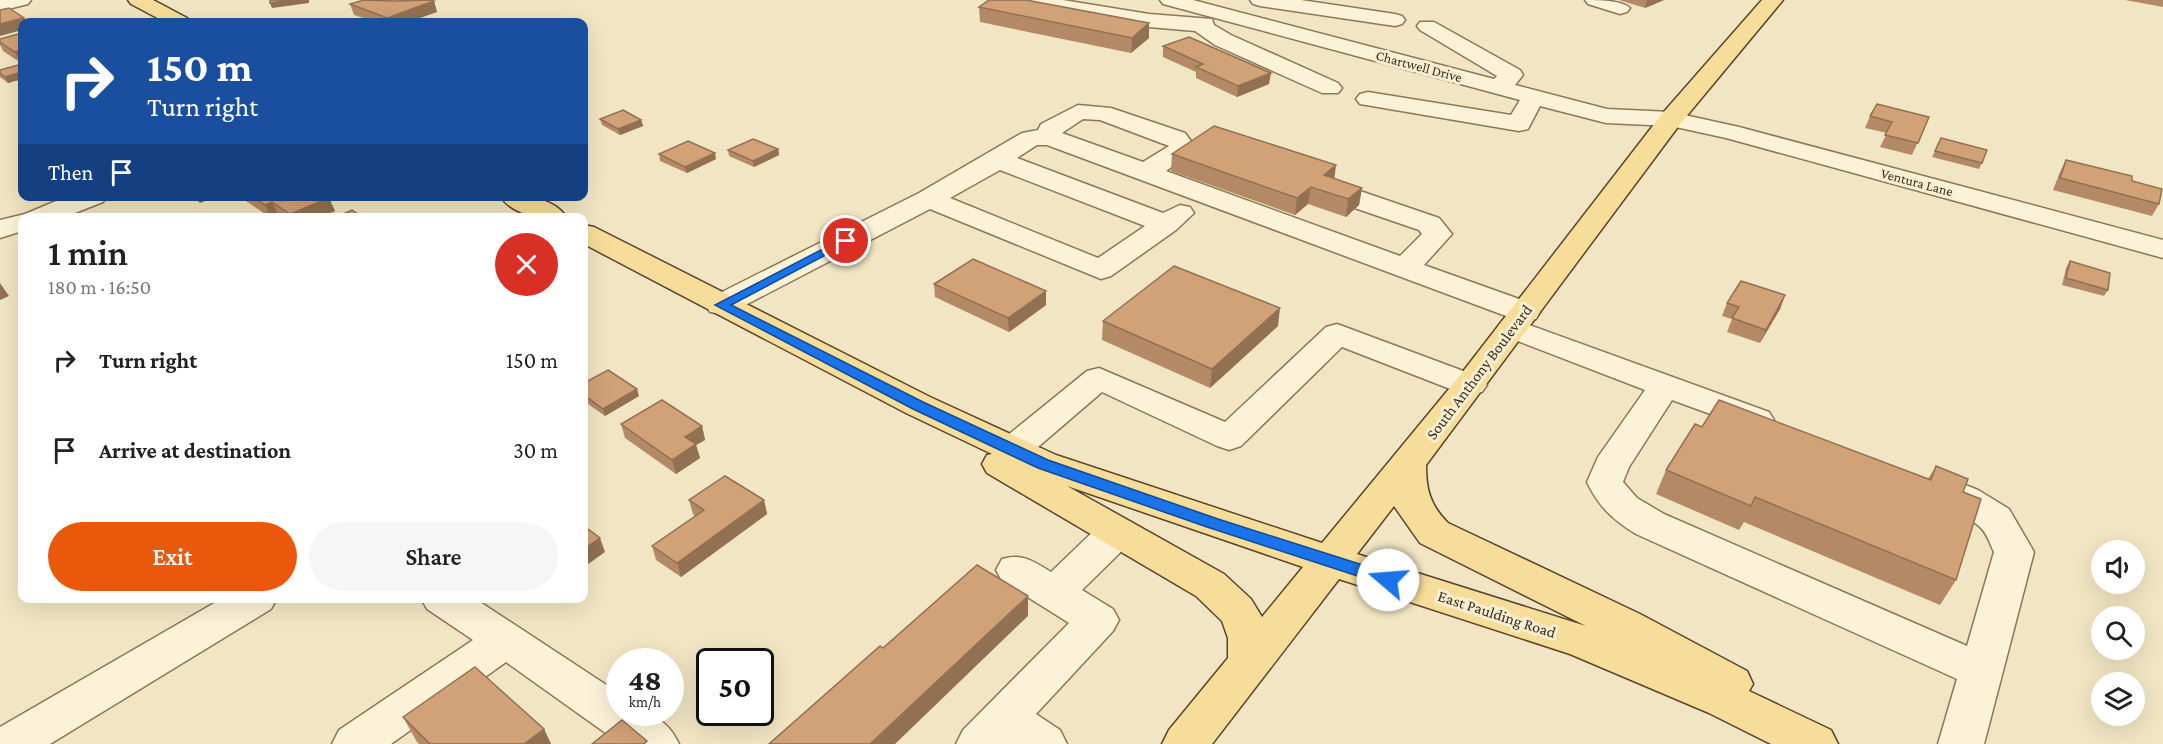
<!DOCTYPE html>
<meta charset="utf-8">
<style>
body{margin:0;font-family:"Crimson Pro",serif;background:#f6f6f6;color:#202124;height:100vh;display:flex;flex-direction:column;font-size:22px;white-space:nowrap}
*{box-sizing:border-box;margin:0}
p{font-size:20px;color:#757577}
.icon{flex:none;width:33px;height:33px;fill:none;stroke:currentColor;stroke-width:2;stroke-linecap:round;stroke-linejoin:round}
.map{position:relative;flex:1;overflow:hidden}
.side{position:absolute;left:18px;top:213px;width:570px;height:390px;display:flex;flex-direction:column;background:#fff;border-radius:12px;box-shadow:0 6px 24px #0002}
.side>*{flex:none}
.banner{position:absolute;left:18px;top:18px;width:570px;height:183px;border-radius:12px;box-shadow:0 6px 24px #0002;background:#1a4fa0;color:#fff;overflow:hidden}
.tools{position:absolute;left:2091px;top:540px;display:grid;gap:12px}
.tools a{display:grid;place-items:center;width:54px;height:54px;border-radius:50%;background:#fff;box-shadow:0 6px 24px #0002;font-size:30px}
.speed{position:absolute;left:606px;top:648px;display:flex;gap:12px;font-size:30px;font-weight:700;text-align:center}
.speed>*{display:grid;place-content:center;width:78px;height:78px;border-radius:50%;background:#fff;box-shadow:0 6px 24px #0002;line-height:1}
.speed small{font-size:15px;font-weight:400}
.speed .limit{border:3px solid #111;border-radius:9px;background:#fff;color:#111}
.pin{position:absolute;display:grid;place-items:center;width:51px;height:51px;color:#fff;margin:-26px;border:3px solid #fff;border-radius:50%;box-shadow:0 2px 6px #0007}
.me{position:absolute;width:66px;margin:-33px;rotate:288deg;stroke-linejoin:round;filter:drop-shadow(0 0 4px #0008)}
.turn{display:flex;align-items:center;gap:21px;height:126px;padding:0 30px;font-size:27px}
.turn .icon{width:78px;height:78px;stroke-width:2.5}
.turn b{display:block;font-size:42px;line-height:51px}
.then{display:flex;align-items:center;height:57px;padding:0 30px;background:#0003;gap:12px;font-size:22px}
.round{display:grid;place-items:center;flex:none;width:63px;height:63px;border-radius:32px;background:#f6f6f6}
.headline{display:flex;align-items:center;justify-content:space-between;height:102px;padding:0 30px}
h1{font-size:36px;font-weight:600;line-height:45px}
.cta{display:flex;gap:12px;margin-top:auto;padding:12px 30px}
.cta a{flex:1;height:69px;border-radius:36px;background:#ea580c;color:#fff;font-size:24px;font-weight:600;line-height:69px;text-align:center}
.cta a+a{background:#f6f6f6;color:#202124}
ul{padding:0;list-style:none}
li{display:flex;align-items:center;gap:18px;height:90px;padding:0 30px}
li div{flex:1}
li b{display:block;font-size:22px}
li em{font-style:normal}
.map>svg:first-child{display:block}
</style>
<div class="map">
<svg width="2163" height="744" viewBox="0 0 2163 744">
<rect width="100%" height="100%" fill="#f1e5c3"/>
<g fill="none" stroke-linecap="round" stroke-linejoin="round">
<!-- minor casing -->
<g stroke="#8c7759" stroke-width="3">
<g id="minor">
<path d="M0 0H31L28 4 0 11Z"/>
<path d="M1018 0H1063L1149 14 1212 19 1214 25 1231 35 1338 83 1342 88 1338 93H1322L1215 45 1195 31 1149 27 1028 6 1021 4Z"/>
<path d="M1160 0H1193L1494 79 1497 76 1420 30 1417 26 1420 22H1434L1520 70 1523 75 1515 85 1607 109 1671 112 1739 127 2163 240V258L1726 138 1671 126 1606 123 1540 106 1528 129 1519 131 1360 104 1356 99 1360 94 1368 92 1511 115 1520 100 1163 4Z"/>
<path d="M1250 0H1301L1395 14 1402 16 1405 20 1402 24 1395 26 1260 6 1253 4Z"/>
<path d="M1585 0C1598 0 1621 0 1630 8L1627 12 1620 14 1588 4Z"/>
<path d="M1078 105 1111 108 1185 133 1196 148 1166 171 1400 256 1422 234 1419 230 1343 204 1340 198 1343 192 1353 190 1363 192 1439 218 1452 234 1424 265 1536 305 1540 312 1536 319 1525 321 1514 319 1047 145H1037L1017 158 1163 213 1180 205 1190 207 1194 213 1176 230 1111 276 1101 279 930 209 732 312 721 314 710 312 706 305 710 298 919 193 1022 133 1038 130 1041 124ZM1083 119 1100 120 1169 146 1143 162 1062 133ZM1000 170 1145 226 1098 258 950 198Z"/>
<path d="M68 196H107L103 202 62 218H22V231L0 238V220L25 214Z"/>
<path d="M1513 319 1769 412 1774 420 1769 428 1757 431 1672 400 1629 467 1623 482 1637 498 1664 514 1967 646 1994 552C1990 544 1987 533 1980 527 1964 512 1932 506 1921 489L1927 480 1940 476 1953 480 1978 490 2009 509 2034 552 1984 744H1938L1957 679 1636 534C1613 520 1598 506 1587 482L1598 457 1645 390 1502 335 1497 328 1502 321Z"/>
<path d="M1337 324 1482 378 1487 385 1482 392 1470 395 1458 392 1342 347 1241 446 1229 450 1217 446 1102 392 1024 459 1011 463 998 459 993 451 998 443 1087 371 1099 368 1225 422 1326 327Z"/>
<path d="M1117 518 1131 522 1136 532 1131 542 1082 590 1113 609 1119 620 1113 631 1036 714 1060 730 1067 744H956L963 730 1069 623 1002 581 996 570 1002 559C1022 553 1033 561 1051 572L1103 522Z"/>
<path d="M223 598H277L271 609 50 744H0V727Z"/>
<path d="M421 598H474L620 694V712C648 712 666 716 679 744H621L506 662 391 744H332L339 730 473 640 427 609Z"/>
</g>
</g>
<!-- major casing -->
<g stroke="#5a442d" stroke-width="3">
<g id="major">
<path d="M128 0H153L187 18 190 22H165L131 4Z"/>
<path d="M1762 0H1783L1680 124 1426 465C1426 490 1430 505 1448 523L1640 614 1747 671 1753 684 1749 691 1831 730 1838 744H1771L1709 713 1570 654 1339 579 1212 744H1162L1169 730 1228 658V638L1222 621 1196 596 987 473 982 464 987 455 992 454 906 413 584 244V225L594 227 930 397 1056 455 1322 543 1458 378 1662 114ZM1067 486 1303 567 1262 617 1251 599 1224 574ZM1394 506 1420 543 1586 626 1357 554Z"/>
<path d="M500 196C523 196 553 196 567 218 544 218 515 218 500 196Z"/>
</g>
</g>
<!-- minor -->
<use href="#minor" fill="#fbf2d7" fill-rule="evenodd"/>
<!-- major -->
<use href="#major" fill="#f6dd99" fill-rule="evenodd"/>
</g>
<!-- wall -->
<g fill="#b48a66">
<path d="M1619 0H1664L1645 8Z"/>
<path d="M2125 0H2163V7Z"/>
<path d="M394 1H434L437 12 408 22H375L354 15 350 4Z"/>
<path d="M979 7 1149 38 1131 53 980 22Z"/>
<path d="M22 33 21 63 3 51 0 45V39Z"/>
<path d="M1163 46 1269 84 1237 97 1196 78V72L1163 57Z"/>
<path d="M22 64V79L8 83 0 77V70Z"/>
<path d="M1870 116 1929 117 1912 155 1880 147 1887 133 1865 128Z"/>
<path d="M600 119 641 120 643 126 620 135 602 125Z"/>
<path d="M1941 138 1982 163 1979 169 1932 157Z"/>
<path d="M778 149 779 155 754 167 729 156 728 150Z"/>
<path d="M659 154 716 159 687 173 660 161Z"/>
<path d="M1172 154 1334 179 1362 188 1359 205 1346 217 1308 204 1295 215 1171 171Z"/>
<path d="M2066 160 2132 181 2159 204 2152 216 2053 190 2060 172Z"/>
<path d="M191 196H217L200 203Z"/>
<path d="M243 196H327L335 211 318 218H282L278 215 271 218 246 201Z"/>
<path d="M2070 261 2108 290 2104 296 2062 285 2066 268Z"/>
<path d="M934 284 1046 305 1009 332 935 297Z"/>
<path d="M1785 295 1780 309 1760 343 1727 332 1732 319 1722 316 1727 303Z"/>
<path d="M1103 321 1278 326 1210 388 1102 340Z"/>
<path d="M584 383 639 396 605 416 584 401Z"/>
<path d="M621 424 702 426 705 440 696 445 700 458 676 474 625 438Z"/>
<path d="M1702 427 1928 479 1936 466 1963 492 1956 580 1940 605 1744 522 1739 530 1656 494 1666 470Z"/>
<path d="M689 500H764L767 514 681 577 656 560 652 546 695 516 693 514Z"/>
<path d="M403 717 544 729 551 744H419L417 742Z"/>
</g>
<!-- shaded-wall -->
<g fill="#927153">
<path d="M290 0H309V3L272 8 270 3Z"/>
<path d="M1647 0H1664L1645 8Z"/>
<path d="M434 1 437 12 408 22H389L387 18Z"/>
<path d="M24 18 27 22H22V30L0 36V24Z"/>
<path d="M1149 23V38L1131 53 1132 38Z"/>
<path d="M22 50V63H21L15 52Z"/>
<path d="M22 72V79L8 83 5 77Z"/>
<path d="M1271 73 1269 84 1237 97 1238 86Z"/>
<path d="M641 120 643 126 620 135 618 129Z"/>
<path d="M778 149 779 155 754 167 753 161Z"/>
<path d="M715 153 716 159 687 173 685 167Z"/>
<path d="M1336 165 1334 182 1324 175Z"/>
<path d="M1311 187 1308 204 1295 215 1297 198Z"/>
<path d="M1362 188 1359 205 1346 217 1348 199Z"/>
<path d="M197 196H217L200 203Z"/>
<path d="M329 198 335 211 318 218H292L290 214Z"/>
<path d="M272 202 278 215 271 218 265 205Z"/>
<path d="M0 283 9 296 0 300Z"/>
<path d="M1046 291V305L1009 332 1008 318Z"/>
<path d="M1785 295 1780 309 1760 343 1766 330Z"/>
<path d="M1280 308 1278 326 1210 388 1212 369Z"/>
<path d="M637 389 639 396 605 416 603 409Z"/>
<path d="M702 426 705 440 696 445 700 458 676 474 672 460 685 437Z"/>
<path d="M764 500 767 514 681 577 677 563Z"/>
<path d="M600 538 605 552 584 567V549Z"/>
<path d="M1028 596V616L895 744H870Z"/>
<path d="M544 729 551 744H524Z"/>
</g>
<!-- building -->
<g fill="#d1a177" stroke="#927153" stroke-width="1.5">
<path d="M270 0H290L270 3Z"/>
<path d="M364 0 394 1 431 0 434 1 387 18 350 4Z"/>
<path d="M989 0H1026L1149 23 1132 38 979 7Z"/>
<path d="M9 8 24 18 0 24V10Z"/>
<path d="M22 33V50L15 52 0 42V39Z"/>
<path d="M1189 37 1271 73 1238 86 1196 67 1203 64 1163 46Z"/>
<path d="M22 64V72L5 77 0 73V70Z"/>
<path d="M1877 104 1929 117 1918 143 1885 135 1892 122 1870 116Z"/>
<path d="M623 110 641 120 618 129 600 119Z"/>
<path d="M1214 126 1336 165 1324 175 1362 188 1348 199 1311 187 1297 198 1172 154Z"/>
<path d="M1941 138 1987 150 1982 163 1935 151Z"/>
<path d="M753 139 778 149 753 161 728 150Z"/>
<path d="M688 141 715 153 685 167 659 154Z"/>
<path d="M2066 160 2132 176V181L2162 189 2159 204 2060 178Z"/>
<path d="M251 196H327L329 198 290 214 272 202 265 205Z"/>
<path d="M352 210 364 218H334Z"/>
<path d="M973 259 1046 291 1008 318 934 284Z"/>
<path d="M2070 261 2110 273 2108 290 2066 278Z"/>
<path d="M1174 266 1280 308 1212 369 1103 321Z"/>
<path d="M1741 281 1785 295 1766 330 1732 318 1739 307 1727 303Z"/>
<path d="M608 370 637 389 603 409 584 395V383Z"/>
<path d="M662 400 702 426 685 437 696 444 672 460 621 424Z"/>
<path d="M1719 400 1931 480 1936 466 1968 479 1963 492 1981 499 1956 580 1755 497 1751 506 1666 470 1695 424 1702 427Z"/>
<path d="M725 476 764 500 677 563 652 546 704 510 689 500Z"/>
<path d="M584 526 600 538 584 549Z"/>
<path d="M977 565 1028 596 870 744H769L880 646 883 648Z"/>
<path d="M475 667 544 729 524 744H430L403 717Z"/>
<path d="M622 720 647 741 644 744H592Z"/>
</g>
<!-- route -->
<path fill="#1a73e8" stroke="#114b97" stroke-width="1.5" d="M842 239 852 241 731 305 923 402 1048 460 1218 519 1394 575 1397 580 1394 584 1388 586 1207 527 1038 468 913 409 715 305Z"/>
<g text-anchor="middle" dominant-baseline="central" stroke-width="6" stroke-linejoin="round" paint-order="stroke">
<!-- far-street labels -->
<g font-size="14" fill="#3b2d1e" stroke="#f8efd3">
<text transform="translate(1419 66) rotate(15)">Chartwell Drive</text>
<text transform="translate(1917 182) rotate(15)">Ventura Lane</text>
</g>
<!-- street labels -->
<g font-size="16" fill="#3b2d1e" stroke="#f8efd3">
<text transform="translate(1479 372) rotate(-53)">South Anthony Boulevard</text>
<text transform="translate(1497 614) rotate(18)">East Paulding Road</text>
</g>
</g>
</svg>
<div class="tools">
<a><svg class="icon" aria-label="sound" viewBox="0 0 24 24"><path d="M4 9h4l5-4v14l-5-4H4zM17 9q2 3 0 6"/></svg></a>
<a><svg class="icon" aria-label="search" viewBox="0 0 24 24"><circle cx="10" cy="10" r="6"/><path d="M15 15l6 6"/></svg></a>
<a><svg class="icon" aria-label="layers" viewBox="0 0 24 24"><path d="M12 4l9 5-9 5-9-5zM3 14l9 5 9-5"/></svg></a>
</div>
<div class="speed"><div>48<small>km/h</small></div><div class="limit">50</div></div>
<div class="pin" style="left:846px;top:241px;background:#d93025"><svg class="icon" aria-label="arrive" viewBox="0 0 24 24"><path d="M6 21V4h12l-3 4 3 4H6"/></svg></div>
<svg class="me" style="left:1388px;top:580px" viewBox="-20 -20 40 40"><circle r="19" fill="#fff"/><path d="M0-13L10 11 0 6-10 11z" fill="#1a73e8"/></svg>
<div class="banner">
<div class="turn"><svg class="icon" aria-label="right" viewBox="0 0 24 24"><path d="M7 20v-9h11M14 6l5 5-5 5"/></svg><div><b>150 m</b>Turn right</div></div>
<div class="then">Then<svg class="icon" aria-label="arrive" viewBox="0 0 24 24"><path d="M6 21V4h12l-3 4 3 4H6"/></svg></div>
</div>
<section class="side">
<div class="headline"><div><h1>1 min</h1><p>180 m · 16:50</p></div><a class="round" style="background:#d93025;color:#fff"><svg class="icon" aria-label="close" viewBox="0 0 24 24"><path d="M6 6l12 12M18 6L6 18"/></svg></a></div>
<ul>
<li><svg class="icon" aria-label="right" viewBox="0 0 24 24"><path d="M7 20v-9h11M14 6l5 5-5 5"/></svg><div><b>Turn right</b></div><em>150 m</em></li>
<li><svg class="icon" aria-label="arrive" viewBox="0 0 24 24"><path d="M6 21V4h12l-3 4 3 4H6"/></svg><div><b>Arrive at destination</b></div><em>30 m</em></li>
</ul>
<div class="cta"><a>Exit</a><a>Share</a></div>
</section>
</div>
